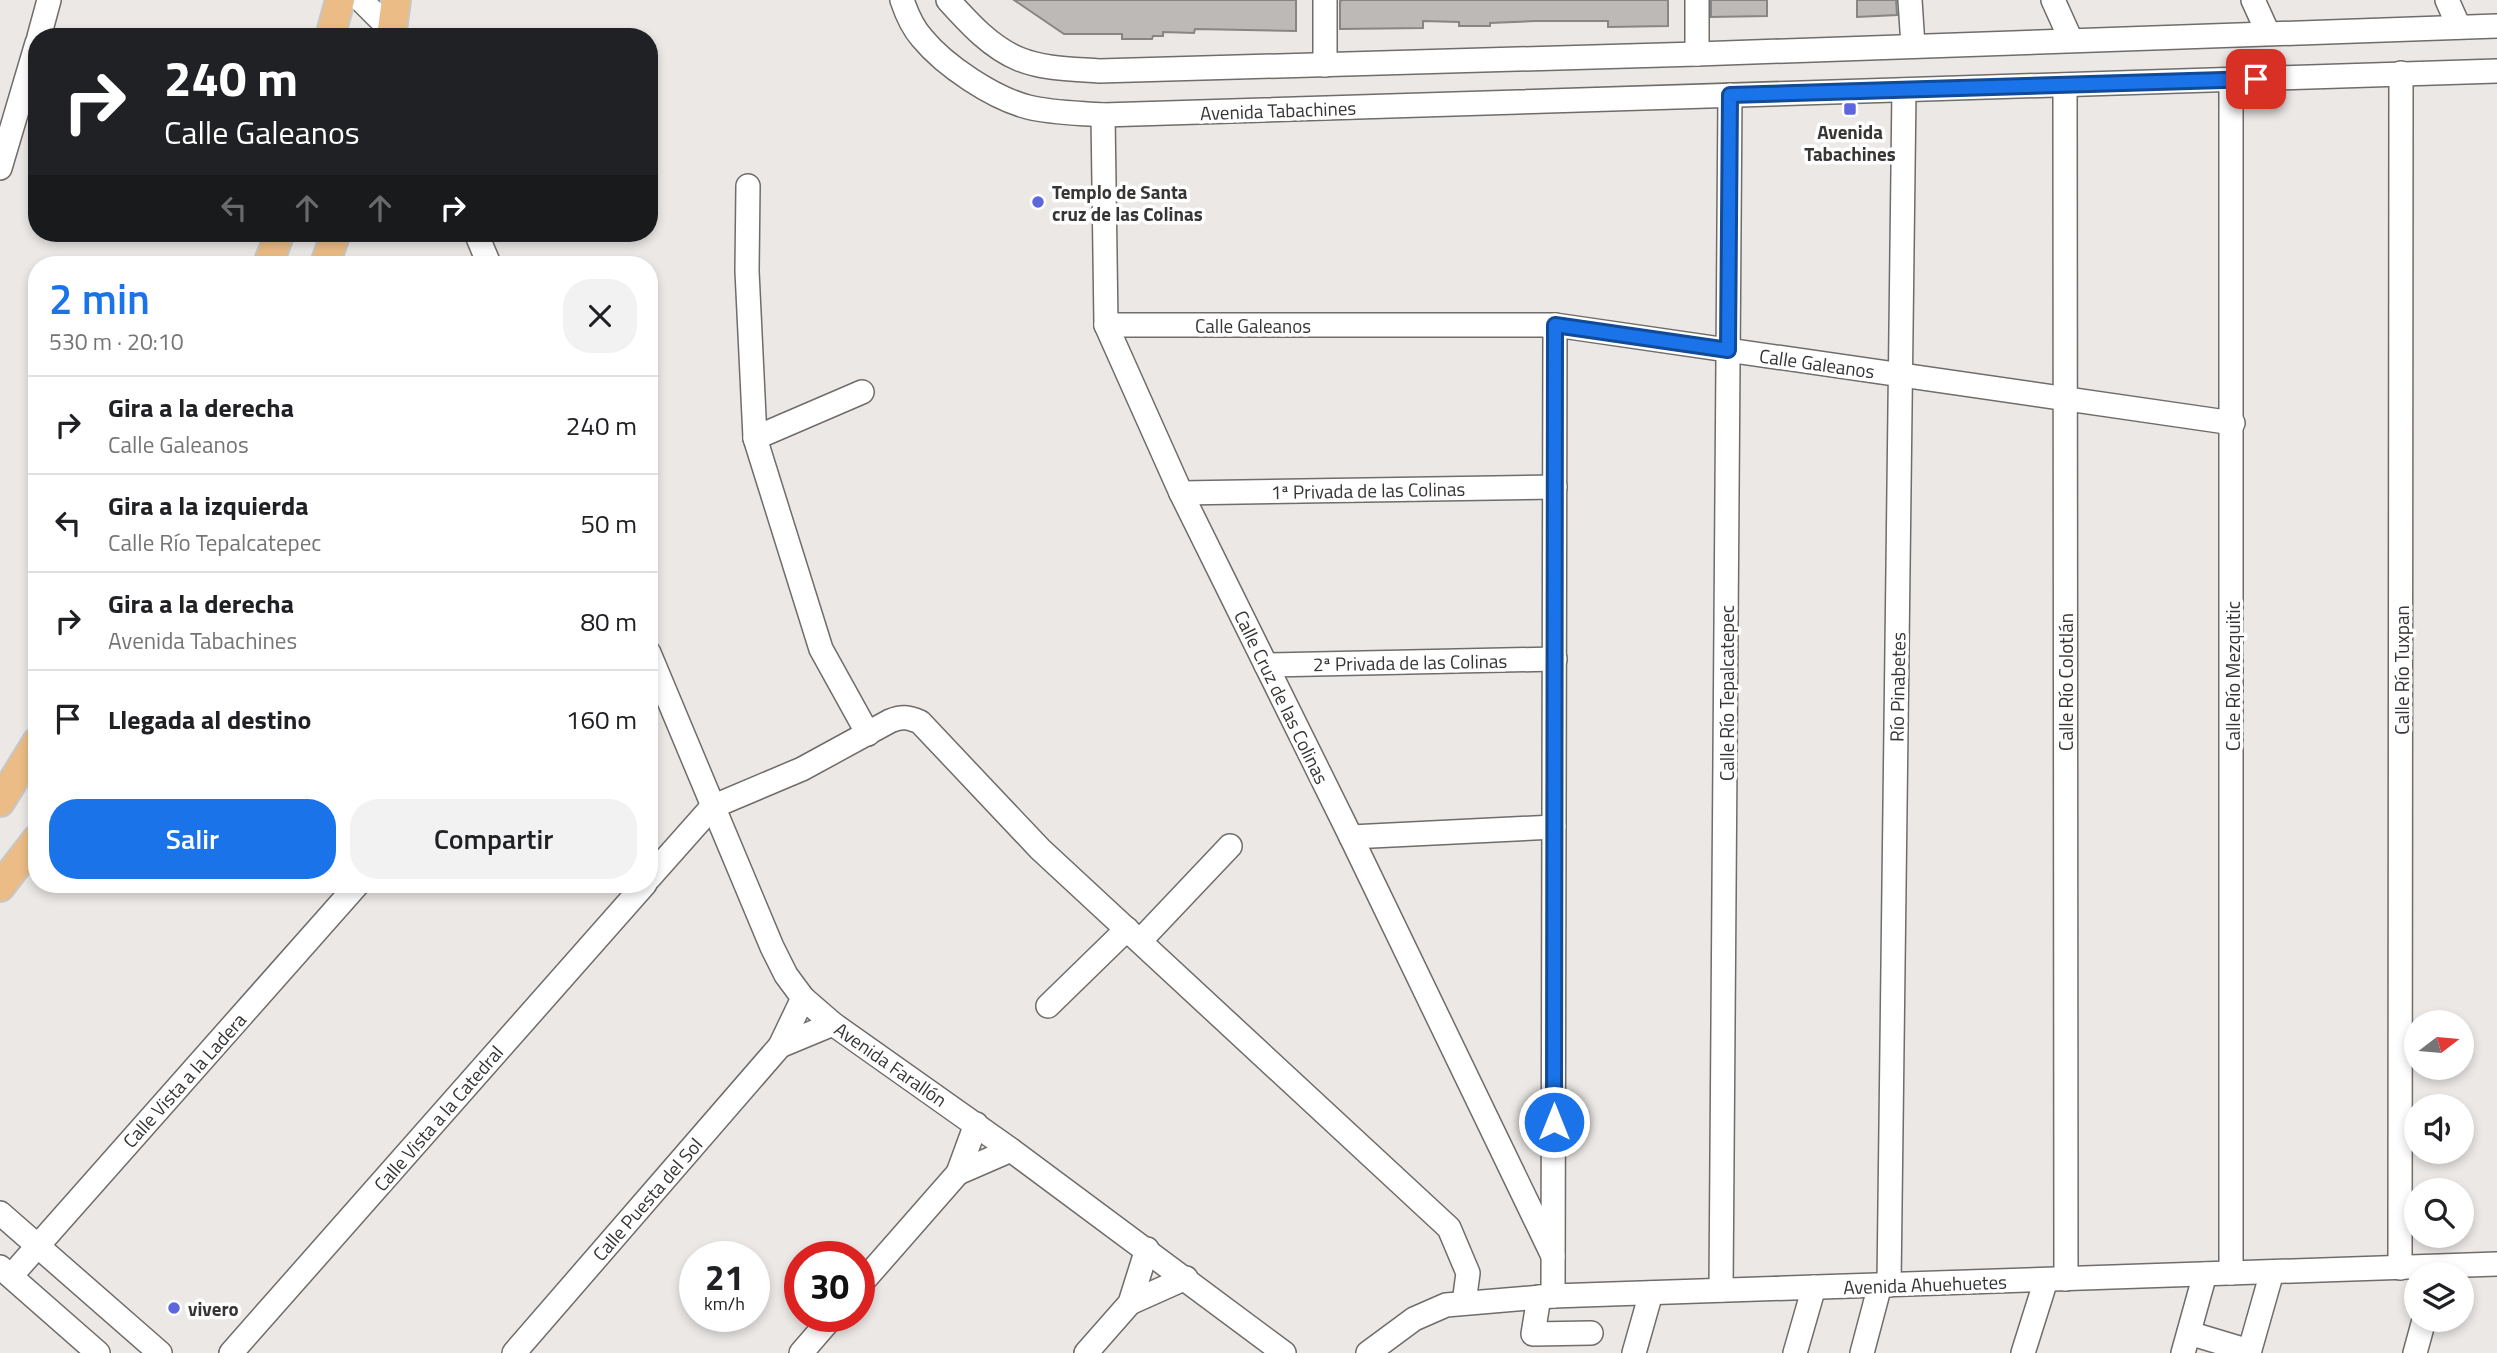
<!DOCTYPE html>
<html lang="es">
<meta charset="utf-8">
<style>
body{margin:0;font-family:"Titillium Web",sans-serif;background:#f2f2f2;color:#202124;height:100vh;display:flex;flex-direction:column;font-size:26px;white-space:nowrap}
*{box-sizing:border-box;margin:0}
p{font-size:23px;color:#757577}
.icon{flex:none;width:38px;height:38px;fill:none;stroke:currentColor;stroke-width:2;stroke-linecap:round;stroke-linejoin:round}
.map{position:relative;flex:1;overflow:hidden}
.side{position:absolute;left:28px;top:256px;width:630px;height:637px;display:flex;flex-direction:column;background:#fff;border-radius:28px;box-shadow:0 4px 10px #0003}
.side>*{flex:none}
.banner{position:absolute;left:28px;top:28px;width:630px;height:214px;border-radius:28px;box-shadow:0 4px 10px #0003;background:#202124;color:#fff;overflow:hidden}
.needle{width:46px;rotate:74deg}
.fabs{position:absolute;left:2404px;top:1010px;display:grid;gap:14px}
.fabs a{display:grid;place-items:center;width:70px;height:70px;border-radius:50%;background:#fff;box-shadow:0 4px 10px #0003;font-size:35px}
.speed{position:absolute;left:679px;top:1241px;display:flex;gap:14px;font-size:35px;font-weight:700;text-align:center}
.speed>*{display:grid;place-content:center;width:91px;height:91px;border-radius:50%;background:#fff;box-shadow:0 4px 10px #0003;line-height:1}
.speed small{font-size:18px;font-weight:400}
.speed .limit{border:10px solid #d22;background:#fff;color:#111}
.pin{position:absolute;display:grid;place-items:center;width:60px;height:60px;color:#fff;margin:-30px;border-radius:14px;box-shadow:0 4px 10px #0006}
.me{position:absolute;width:77px;margin:-38px;rotate:0deg;stroke-linejoin:round;filter:drop-shadow(0 0 5px #0008)}
.turn{display:flex;align-items:center;gap:24px;height:147px;padding:0 21px;font-size:32px}
.turn .icon{width:91px;height:91px;stroke-width:2.5}
.turn b{display:block;font-size:49px;line-height:60px}
.lanes{display:flex;align-items:center;height:66px;padding:0 21px;background:#0003;justify-content:center;gap:35px;direction:ltr}
.lanes .off{opacity:.35}
.round{display:grid;place-items:center;flex:none;width:74px;height:74px;border-radius:28px;background:#f2f2f2}
.head{display:flex;align-items:center;justify-content:space-between;height:119px;padding:0 21px}
h1{font-size:42px;font-weight:600;line-height:52px;color:#1a73e8}
.cta{display:flex;gap:14px;margin-top:auto;padding:14px 21px}
.cta a{flex:1;height:80px;border-radius:28px;background:#1a73e8;color:#fff;font-size:28px;font-weight:600;line-height:80px;text-align:center}
.cta a+a{background:#f2f2f2;color:#202124}
ul{padding:0;list-style:none}
li{display:flex;align-items:center;gap:21px;height:98px;padding:0 21px;border-top:2px solid #e0e0e0}
li div{flex:1}
li b{display:block;font-size:26px}
li em{font-style:normal}
.map>svg:first-child{display:block}
</style>
<div class="map">
<svg width="2497" height="1353" viewBox="0 0 2497 1353">
<rect width="100%" height="100%" fill="#ebe8e6"/>
<!-- building -->
<g fill="#bcb9b7" stroke="#888684" stroke-width="2">
<path d="M1014 0H1296V31L1195 29 1194 33 1163 32V36H1153L1152 39H1122V34H1064Z"/>
<path d="M1668 0V26L1608 27V21H1535L1490 23V26H1459V22L1423 21V28L1340 29V1L1343 0Z"/>
<path d="M1711 0H1767V16L1711 17Z"/>
<path d="M1857 0H1896L1897 15 1857 17Z"/>
</g>
<g fill="none" stroke-linecap="round" stroke-linejoin="round">
<!-- minor casing -->
<g stroke="#6f6c6a" stroke-width="26">
<g id="minor">
<path d="M361 0 392 31 395 37"/>
<path d="M902 0C906 12 913 28 922 38 945 66 993 98 1028 107 1052 113 1079 113 1103 115L2497 71"/>
<path d="M948 0C968 22 990 47 1019 59 1043 69 1073 69 1099 71L1697 54 2497 26"/>
<path d="M1697 0V54"/>
<path d="M1910 0 1913 46"/>
<path d="M2053 0 2071 40"/>
<path d="M2253 0 2268 33"/>
<path d="M2447 0 2459 27"/>
<path d="M39 37 49 0"/>
<path d="M1325 65V0"/>
<path d="M2231 80V1273"/>
<path d="M2065 85 2066 1279"/>
<path d="M1103 115 1106 325 1181 493 1351 837 1553 1256"/>
<path d="M0 168 37 43"/>
<path d="M748 186 747 271 755 438 821 649 868 734"/>
<path d="M476 233 489 264"/>
<path d="M1106 325H1555L2233 423"/>
<path d="M755 438 862 392"/>
<path d="M1181 493 1555 487"/>
<path d="M649 653 772 947 786 975 803 998 833 1024 1011 1150 1284 1353"/>
<path d="M1266 665 1555 659"/>
<path d="M1351 837 1554 827"/>
<path d="M649 878 712 807 802 769 890 721C902 716 908 717 920 722L1040 849 1449 1228 1468 1273 1464 1303"/>
<path d="M1140 941 1230 846"/>
<path d="M1048 1006 1127 929"/>
<path d="M780 1046 833 1024"/>
<path d="M958 1173 1011 1150"/>
<path d="M0 1213 160 1353"/>
<path d="M0 1267 98 1353"/>
<path d="M2400 1268 2401 73"/>
<path d="M11 1276 358 884"/>
<path d="M1889 1285 1904 90"/>
<path d="M859 1286 958 1173 976 1124"/>
<path d="M1721 1290 1730 95"/>
<path d="M1553 1296 1555 325"/>
<path d="M1539 1297 1533 1334 1591 1333"/>
<path d="M1130 1303 1186 1278"/>
<path d="M2189 1333 2249 1351"/>
<path d="M231 1353 645 884"/>
<path d="M514 1353 780 1046 803 998"/>
<path d="M801 1353 833 1316"/>
<path d="M1086 1353 1130 1303 1147 1249"/>
<path d="M1368 1353 1414 1319 1446 1305 1553 1296 2497 1264"/>
<path d="M1634 1353 1651 1293"/>
<path d="M1795 1353 1814 1287"/>
<path d="M1862 1353 1880 1285"/>
<path d="M2023 1353 2046 1280"/>
<path d="M2183 1353 2205 1274"/>
<path d="M2249 1353 2272 1272"/>
<path d="M2415 1353 2424 1320"/>
</g>
</g>
<!-- major casing -->
<g stroke="#c7c7c6" stroke-width="32">
<g id="major">
<path d="M330 37 340 0"/>
<path d="M391 37 396 0"/>
<path d="M268 264 280 233"/>
<path d="M325 264 336 233"/>
<path d="M0 802 37 742"/>
<path d="M0 887 37 839"/>
</g>
</g>
<!-- minor -->
<use href="#minor" stroke="#fff" stroke-width="23"/>
<!-- major -->
<use href="#major" stroke="#ebbc85" stroke-width="28"/>
</g>
<g fill="none" stroke-linecap="round" stroke-linejoin="round">
<!-- route casing -->
<g stroke="#114b97" stroke-width="18">
<path id="route" d="M1554 1122 1555 325 1728 350 1730 95 2256 79"/>
</g>
<!-- route -->
<use href="#route" stroke="#1a73e8" stroke-width="12"/>
</g>
<!-- markers -->
<g fill="#5e66de" stroke="#fff" stroke-width="2.5">
<rect x="1843" y="102" width="14" height="14" rx="3.5"/>
<circle cx="1038" cy="202" r="7"/>
<circle cx="174" cy="1308" r="7"/>
</g>
<g text-anchor="middle" dominant-baseline="central" stroke-width="7" stroke-linejoin="round" paint-order="stroke">
<!-- street labels -->
<g font-size="19" fill="#373635" stroke="#fff">
<text transform="translate(1278 110) rotate(-2)">Avenida Tabachines</text>
<text x="1253" y="325">Calle Galeanos</text>
<text transform="translate(1817 363) rotate(8)">Calle Galeanos</text>
<text transform="translate(1368 490) rotate(-1)">1ª Privada de las Colinas</text>
<text transform="translate(1410 662) rotate(-1)">2ª Privada de las Colinas</text>
<text transform="translate(2401 670) rotate(-90)">Calle Río Tuxpan</text>
<text transform="translate(2232 676) rotate(-90)">Calle Río Mezquitic</text>
<text transform="translate(2065 682) rotate(-90)">Calle Río Colotlán</text>
<text transform="translate(1897 687) rotate(-89)">Río Pinabetes</text>
<text transform="translate(1726 693) rotate(-90)">Calle Río Tepalcatepec</text>
<text transform="translate(1282 697) rotate(64)">Calle Cruz de las Colinas</text>
<text transform="translate(891 1064) rotate(35)">Avenida Farallón</text>
<text transform="translate(184 1080) rotate(-48)">Calle Vista a la Ladera</text>
<text transform="translate(438 1118) rotate(-49)">Calle Vista a la Catedral</text>
<text transform="translate(647 1199) rotate(-49)">Calle Puesta del Sol</text>
<text transform="translate(1925 1284) rotate(-2)">Avenida Ahuehuetes</text>
</g>
<!-- poi labels -->
<g font-size="19" font-weight="bold" fill="#373635" stroke="#fff" text-anchor="start">
<text x="1850" y="131" text-anchor="middle">Avenida<tspan x="1850" dy="22">Tabachines</tspan></text>
<text x="1052" y="191">Templo de Santa<tspan x="1052" dy="22">cruz de las Colinas</tspan></text>
<text x="188" y="1308">vivero</text>
</g>
</g>
</svg>
<div class="fabs">
<a><svg class="needle" viewBox="-14 -14 28 28"><path d="M0-13l5 13h-10z" fill="#e53935"/><path d="M0 13l5-13h-10z" fill="#757577"/></svg></a>
<a><svg class="icon" aria-label="sound" viewBox="0 0 24 24"><path d="M4 9h4l5-4v14l-5-4H4zM17 9q2 3 0 6"/></svg></a>
<a><svg class="icon" aria-label="search" viewBox="0 0 24 24"><circle cx="10" cy="10" r="6"/><path d="M15 15l6 6"/></svg></a>
<a><svg class="icon" aria-label="layers" viewBox="0 0 24 24"><path d="M12 4l9 5-9 5-9-5zM3 14l9 5 9-5"/></svg></a>
</div>
<div class="speed"><div>21<small>km/h</small></div><div class="limit">30</div></div>
<div class="pin" style="left:2256px;top:79px;background:#d93025"><svg class="icon" aria-label="arrive" viewBox="0 0 24 24"><path d="M6 21V4h12l-3 4 3 4H6"/></svg></div>
<svg class="me" style="left:1554px;top:1122px" viewBox="-20 -20 40 40"><circle r="17" fill="#1a73e8" stroke="#fff" stroke-width="3"/><path d="M0-11L8 9 0 5-8 9z" fill="#fff"/></svg>
<div class="banner">
<div class="turn"><svg class="icon" aria-label="right" viewBox="0 0 24 24"><path d="M7 20v-9h11M14 6l5 5-5 5"/></svg><div><b>240 m</b>Calle Galeanos</div></div>
<div class="lanes"><svg class="icon off" aria-label="left" viewBox="0 0 24 24"><path d="M17 20v-9H6M10 6l-5 5 5 5"/></svg><svg class="icon off" aria-label="ahead" viewBox="0 0 24 24"><path d="M12 20V5M6 11l6-6 6 6"/></svg><svg class="icon off" aria-label="ahead" viewBox="0 0 24 24"><path d="M12 20V5M6 11l6-6 6 6"/></svg><svg class="icon" aria-label="right" viewBox="0 0 24 24"><path d="M7 20v-9h11M14 6l5 5-5 5"/></svg></div>
</div>
<section class="side">
<div class="head"><div><h1>2 min</h1><p>530 m · 20:10</p></div><a class="round"><svg class="icon" aria-label="close" viewBox="0 0 24 24"><path d="M6 6l12 12M18 6L6 18"/></svg></a></div>
<ul>
<li><svg class="icon" aria-label="right" viewBox="0 0 24 24"><path d="M7 20v-9h11M14 6l5 5-5 5"/></svg><div><b>Gira a la derecha</b><p>Calle Galeanos</p></div><em>240 m</em></li>
<li><svg class="icon" aria-label="left" viewBox="0 0 24 24"><path d="M17 20v-9H6M10 6l-5 5 5 5"/></svg><div><b>Gira a la izquierda</b><p>Calle Río Tepalcatepec</p></div><em>50 m</em></li>
<li><svg class="icon" aria-label="right" viewBox="0 0 24 24"><path d="M7 20v-9h11M14 6l5 5-5 5"/></svg><div><b>Gira a la derecha</b><p>Avenida Tabachines</p></div><em>80 m</em></li>
<li><svg class="icon" aria-label="arrive" viewBox="0 0 24 24"><path d="M6 21V4h12l-3 4 3 4H6"/></svg><div><b>Llegada al destino</b></div><em>160 m</em></li>
</ul>
<div class="cta"><a>Salir</a><a>Compartir</a></div>
</section>
</div>
